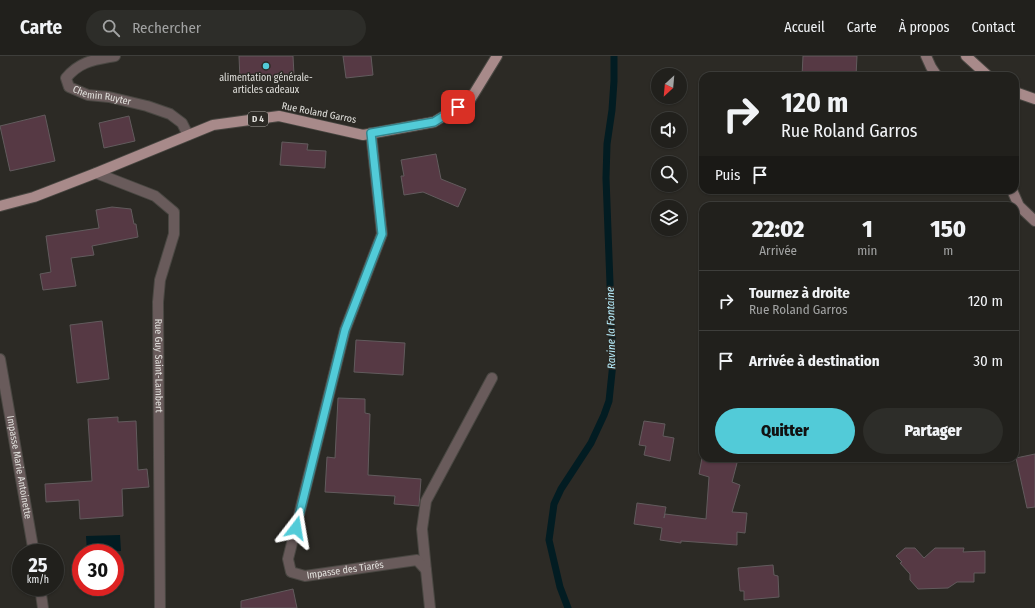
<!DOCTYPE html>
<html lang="fr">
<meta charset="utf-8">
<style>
body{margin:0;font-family:"Fira Sans Condensed",sans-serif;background:#2d2d29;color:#f1f3f6;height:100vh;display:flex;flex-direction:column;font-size:15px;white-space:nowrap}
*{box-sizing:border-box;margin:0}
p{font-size:13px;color:#a2a3a3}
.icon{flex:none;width:22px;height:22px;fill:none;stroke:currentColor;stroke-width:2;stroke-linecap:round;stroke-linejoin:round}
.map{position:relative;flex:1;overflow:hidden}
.sheet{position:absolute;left:699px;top:146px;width:320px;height:260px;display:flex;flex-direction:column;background:#21201c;border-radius:12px;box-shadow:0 1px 3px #0004,0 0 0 1px #3e3e3b}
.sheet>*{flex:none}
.banner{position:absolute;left:699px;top:16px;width:320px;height:122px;border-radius:12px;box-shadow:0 1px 3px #0004,0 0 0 1px #3e3e3b;background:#21201c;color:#f1f3f6;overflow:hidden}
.needle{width:26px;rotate:206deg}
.fabs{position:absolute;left:651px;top:12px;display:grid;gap:8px}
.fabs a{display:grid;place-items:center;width:36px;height:36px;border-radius:50%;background:#21201c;box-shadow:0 1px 3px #0004,0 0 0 1px #3e3e3b;font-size:20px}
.speed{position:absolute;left:12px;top:488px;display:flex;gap:8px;font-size:20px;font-weight:700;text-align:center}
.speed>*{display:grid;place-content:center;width:52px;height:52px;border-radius:50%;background:#21201c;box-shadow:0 1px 3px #0004,0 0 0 1px #3e3e3b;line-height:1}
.speed small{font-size:10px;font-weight:400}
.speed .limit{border:6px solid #d22;background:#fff;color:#111}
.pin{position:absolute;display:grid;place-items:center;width:34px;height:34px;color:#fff;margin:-17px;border-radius:8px;box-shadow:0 2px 6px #0006}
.me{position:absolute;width:44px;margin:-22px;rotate:14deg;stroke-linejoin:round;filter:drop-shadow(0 0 3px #0008)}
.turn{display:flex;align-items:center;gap:14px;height:84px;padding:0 16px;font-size:18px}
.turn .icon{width:52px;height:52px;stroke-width:2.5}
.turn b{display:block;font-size:28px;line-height:34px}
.then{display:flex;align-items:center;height:38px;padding:0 16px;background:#0003;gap:8px;font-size:15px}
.eta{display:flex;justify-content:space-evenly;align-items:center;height:68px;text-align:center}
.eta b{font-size:24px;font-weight:800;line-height:28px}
.button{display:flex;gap:8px;margin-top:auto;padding:8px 16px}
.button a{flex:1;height:46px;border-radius:24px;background:#52cbd8;color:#111;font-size:16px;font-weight:800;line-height:46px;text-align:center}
.button a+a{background:#2d2d29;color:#f1f3f6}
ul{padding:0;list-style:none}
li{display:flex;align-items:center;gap:12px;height:60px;padding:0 16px;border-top:1px solid #3e3e3b}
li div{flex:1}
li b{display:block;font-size:15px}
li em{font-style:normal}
header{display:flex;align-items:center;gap:24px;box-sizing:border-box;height:56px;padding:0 20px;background:#21201c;border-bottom:1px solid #3e3e3b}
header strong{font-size:19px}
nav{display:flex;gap:22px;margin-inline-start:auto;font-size:14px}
.search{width:280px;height:36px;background:#2d2d29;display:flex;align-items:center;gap:10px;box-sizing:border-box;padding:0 14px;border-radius:22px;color:#a2a3a3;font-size:15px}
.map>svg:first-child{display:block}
</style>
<header>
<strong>Carte</strong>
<div class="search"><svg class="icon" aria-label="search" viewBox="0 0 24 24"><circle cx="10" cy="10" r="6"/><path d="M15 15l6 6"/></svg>Rechercher</div>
<nav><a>Accueil</a><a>Carte</a><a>À propos</a><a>Contact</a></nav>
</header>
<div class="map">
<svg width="1035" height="552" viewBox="0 0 1035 552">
<rect width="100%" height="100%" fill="#2c2a25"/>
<!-- water -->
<path fill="#021c22" d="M120 479 121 495 87 497 86 480Z"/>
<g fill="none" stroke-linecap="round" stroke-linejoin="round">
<!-- stream -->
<path stroke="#021c22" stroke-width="7" d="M568 552 560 531 549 484 554 448 561 433 591 387 604 359 609 345 613 307 606 122 607 88 612 54 614 25V0"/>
</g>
<!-- building -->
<g fill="#563944" stroke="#625b5d">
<path d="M239 0H293L294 19 240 24Z"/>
<path d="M343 0H371L373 19 346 22Z"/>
<path d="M803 0H857L856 20H802Z"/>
<path d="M45 59 55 105 10 115 0 70Z"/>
<path d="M129 60 135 85 104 92 99 67Z"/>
<path d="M282 86 308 88 307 94 326 95 325 112 280 109Z"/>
<path d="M436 98 441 123 466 133 458 151 423 136 404 139 401 120H404L401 104Z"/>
<path d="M112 151 131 153 134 168H136L138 181 92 190 94 199 71 202 76 230 43 234 40 218 51 216 46 180 99 172 96 154Z"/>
<path d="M102 265 109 323 77 327 70 269Z"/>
<path d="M356 284 405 287 403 319 354 316Z"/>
<path d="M338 342 365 343V357L370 358 368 419 421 423 419 450 394 448 395 440 325 436 327 401 335 402Z"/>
<path d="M118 361V366L136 365 138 414 147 413 149 431 122 433 123 460 80 463 79 444 46 446 45 428 92 425 88 363Z"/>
<path d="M644 365 665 368 663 380 674 382 670 405 644 399 646 390 639 389Z"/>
<path d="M1035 398V451L1027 452 1016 402Z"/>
<path d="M702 402H719L737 407 732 426 740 429 732 456 747 457 745 477 737 476V489L681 485V487L660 484 662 472 634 468 637 447 666 451 664 462 665 458 706 463 709 421 699 418Z"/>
<path d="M905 492H915L924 502 935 492H964L963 496 985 495V517H974V526H957L948 532 918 533 910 524V518L900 507 902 506 896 500Z"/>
<path d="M773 509 774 519 778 520 779 541 744 544V535H740L738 512Z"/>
<path d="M293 533 297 552H241V545Z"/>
</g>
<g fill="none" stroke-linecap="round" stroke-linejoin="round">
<!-- lane casing -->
<g stroke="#494742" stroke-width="12">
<g id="lane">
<path id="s1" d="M115 0C94 4 80 5 66 22L69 31 88 39 109 41 147 50 170 58 182 67 188 79"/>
<path d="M426 514 422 473 426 445 492 322"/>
</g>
</g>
<!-- street casing -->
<g stroke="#494742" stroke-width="12">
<g id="street">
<path id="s2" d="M371 77 382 178 345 274 288 503 291 516 305 520 417 504 426 514 430 552"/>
<path id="s3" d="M96 117 155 140 174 156V178L160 224 158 246 160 552"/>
<path id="s4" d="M0 303 34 497"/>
<path d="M40 531 43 552"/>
</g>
</g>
<!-- secondary casing -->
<g stroke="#494742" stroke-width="12">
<g id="secondary">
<path d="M926 0 931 11 937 20"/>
<path d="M1012 134 1019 150 1035 165"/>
</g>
</g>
<!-- primary casing -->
<g stroke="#494742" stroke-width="12">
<g id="primary">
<path d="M966 0 988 20"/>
<path d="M1015 36 1035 43"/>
<path d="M0 150 34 141 96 117 213 69 279 60 363 79 434 66 470 44 497 0"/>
</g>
</g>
<!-- lane -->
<use href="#lane" stroke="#695b5b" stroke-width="10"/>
<!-- street -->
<use href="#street" stroke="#695b5b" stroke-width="10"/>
<!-- secondary -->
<use href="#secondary" stroke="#8d7576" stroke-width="10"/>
<!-- primary -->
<use href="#primary" stroke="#a88a8a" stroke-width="10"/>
</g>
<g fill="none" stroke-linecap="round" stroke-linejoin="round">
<!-- route casing -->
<g stroke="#35848c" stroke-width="10">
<path id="route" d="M296 472 345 274 382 178 371 77 434 66 458 51"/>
</g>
<!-- route -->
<use href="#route" stroke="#52cbd8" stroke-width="7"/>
</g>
<!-- markers -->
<circle fill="#52cbd8" stroke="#2c2a25" stroke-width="1.5" cx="266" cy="10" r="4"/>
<g text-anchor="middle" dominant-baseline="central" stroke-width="3" stroke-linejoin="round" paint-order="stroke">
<!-- shield labels -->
<rect fill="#2c2a25" stroke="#aba9a5" stroke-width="1" x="248" y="56" width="20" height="14" rx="3"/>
<g font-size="9" font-weight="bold" fill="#e1e0dc">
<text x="258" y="63">D 4</text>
</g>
<!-- poi labels -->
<g font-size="10" fill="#e1e0dc" stroke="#2c2a25">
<text x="266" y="22">alimentation générale-<tspan x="266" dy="12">articles cadeaux</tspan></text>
</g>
<!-- street labels -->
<g font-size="10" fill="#e1e0dc" stroke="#2c2a25">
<text stroke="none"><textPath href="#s1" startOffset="99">Chemin Ruyter</textPath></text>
<text transform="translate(319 57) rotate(11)">Rue Roland Garros</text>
<text stroke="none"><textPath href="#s3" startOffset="244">Rue Guy Saint-Lambert</textPath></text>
<text stroke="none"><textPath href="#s4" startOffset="110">Impasse Marie Antoinette</textPath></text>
<text stroke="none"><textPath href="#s2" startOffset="509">Impasse des Tiarés</textPath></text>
</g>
<!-- water labels -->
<g font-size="11" font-style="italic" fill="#b7edfc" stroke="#2c2a25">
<text transform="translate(611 272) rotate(-91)">Ravine la Fontaine</text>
</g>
</g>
</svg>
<div class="fabs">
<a><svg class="needle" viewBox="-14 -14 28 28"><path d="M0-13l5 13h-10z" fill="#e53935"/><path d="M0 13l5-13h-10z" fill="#a2a3a3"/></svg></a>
<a><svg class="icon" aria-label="sound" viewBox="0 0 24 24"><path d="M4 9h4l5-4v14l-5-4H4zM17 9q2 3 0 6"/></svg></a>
<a><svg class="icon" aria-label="search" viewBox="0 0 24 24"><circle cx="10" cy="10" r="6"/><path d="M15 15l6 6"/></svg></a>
<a><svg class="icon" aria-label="layers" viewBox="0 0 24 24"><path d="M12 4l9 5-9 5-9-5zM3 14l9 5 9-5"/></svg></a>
</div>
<div class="speed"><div>25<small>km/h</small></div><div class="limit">30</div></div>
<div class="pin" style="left:458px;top:51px;background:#d93025"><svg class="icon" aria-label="arrive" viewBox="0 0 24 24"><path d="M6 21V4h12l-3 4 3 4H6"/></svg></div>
<svg class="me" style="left:296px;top:472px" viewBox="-20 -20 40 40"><path d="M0-17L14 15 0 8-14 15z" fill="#52cbd8" stroke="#fff" stroke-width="4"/></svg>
<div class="banner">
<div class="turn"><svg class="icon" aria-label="right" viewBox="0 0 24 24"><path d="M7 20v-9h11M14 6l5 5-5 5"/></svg><div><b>120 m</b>Rue Roland Garros</div></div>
<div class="then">Puis<svg class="icon" aria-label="arrive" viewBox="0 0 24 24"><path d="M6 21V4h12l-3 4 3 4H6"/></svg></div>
</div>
<section class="sheet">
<div class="eta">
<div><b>22:02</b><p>Arrivée</p></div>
<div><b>1</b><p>min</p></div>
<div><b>150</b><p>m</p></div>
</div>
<ul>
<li><svg class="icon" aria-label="right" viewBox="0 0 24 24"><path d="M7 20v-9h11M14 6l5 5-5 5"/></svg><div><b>Tournez à droite</b><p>Rue Roland Garros</p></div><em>120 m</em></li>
<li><svg class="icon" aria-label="arrive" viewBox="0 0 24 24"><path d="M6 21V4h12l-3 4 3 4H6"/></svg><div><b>Arrivée à destination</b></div><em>30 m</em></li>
</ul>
<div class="button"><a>Quitter</a><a>Partager</a></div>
</section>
</div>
